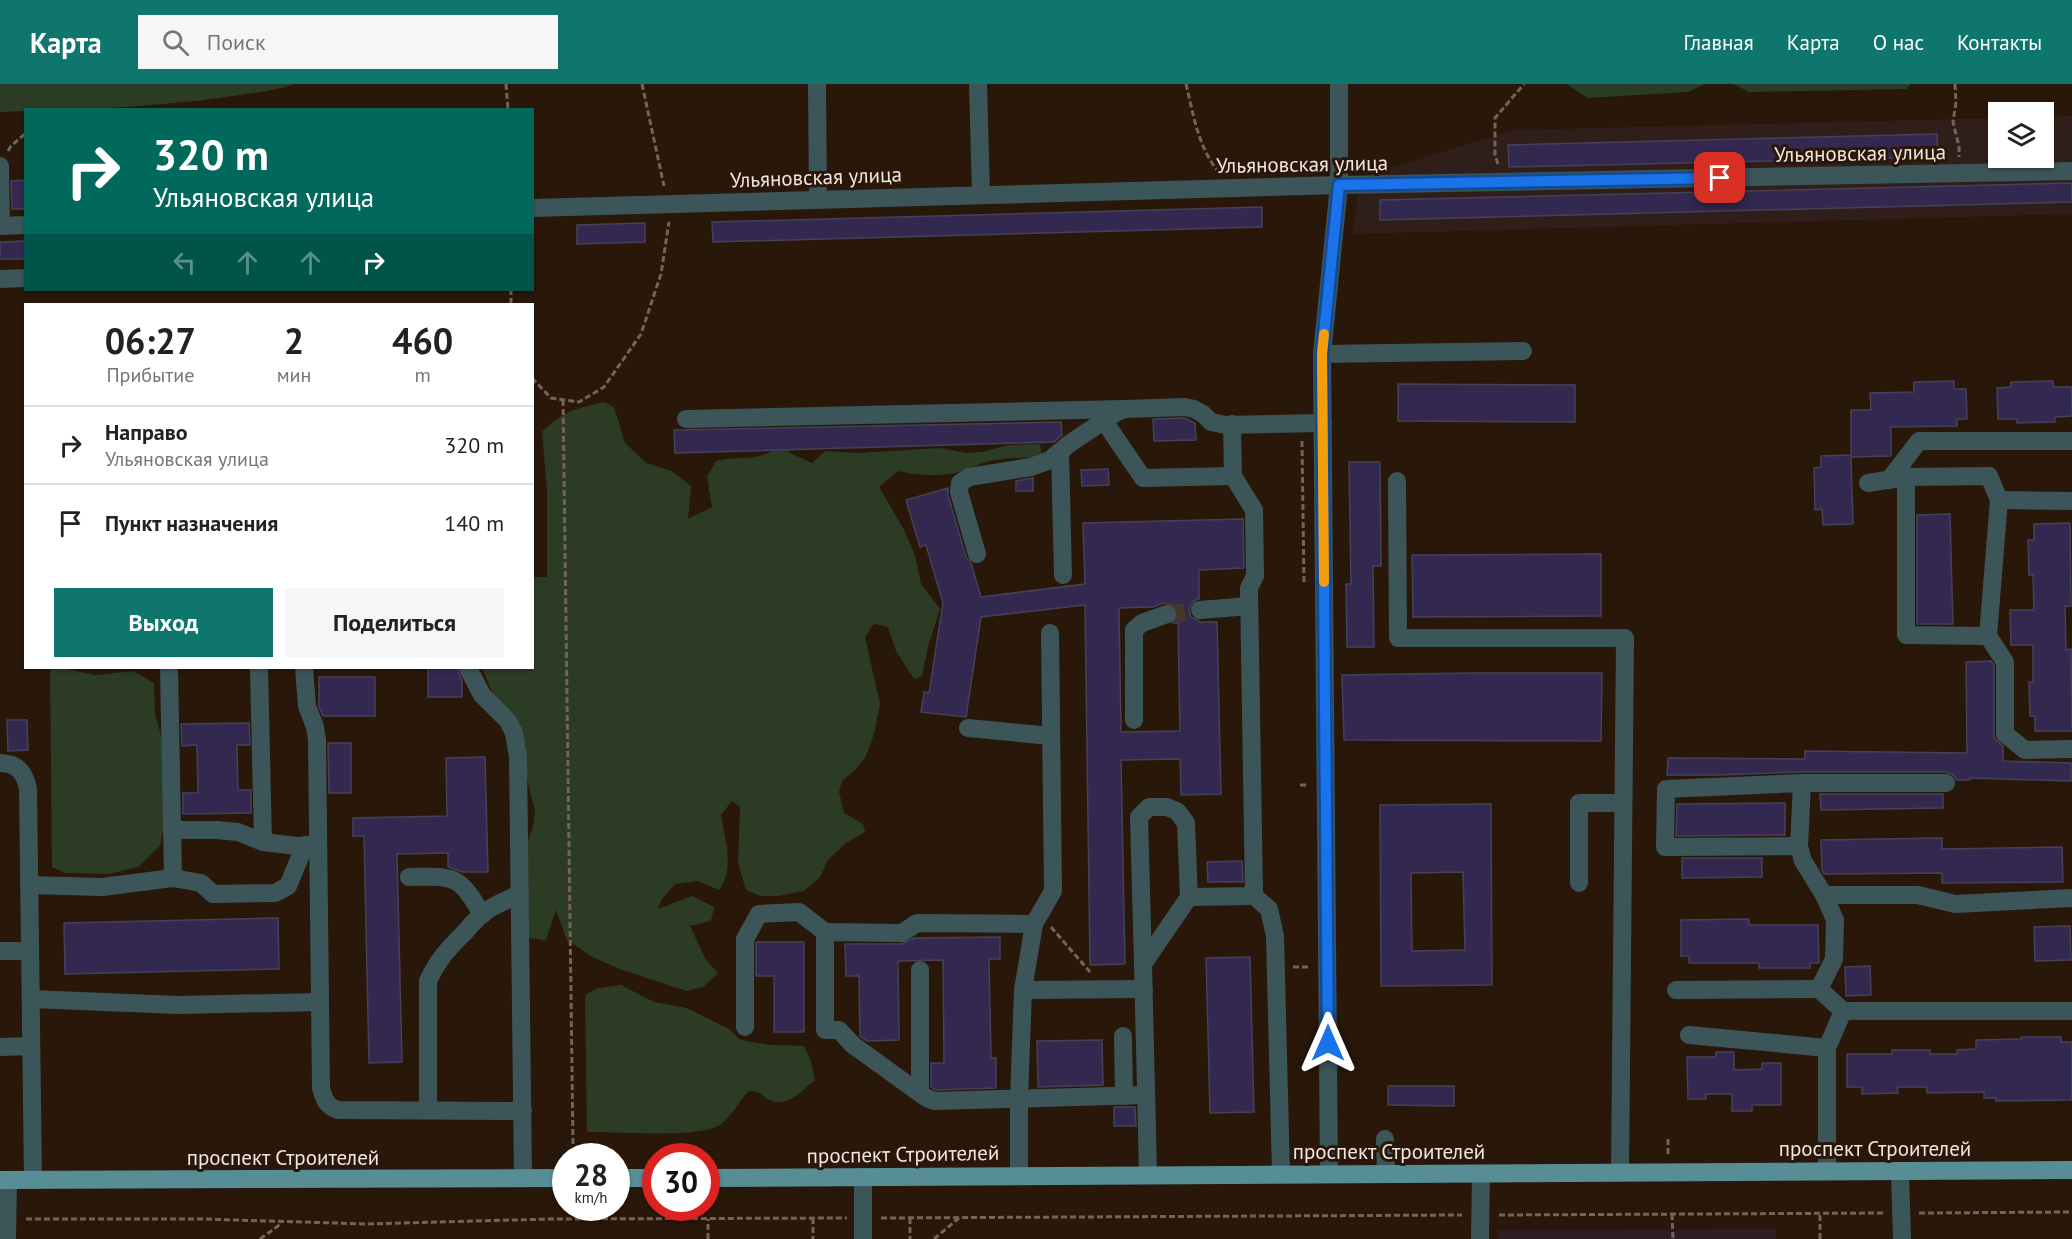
<!DOCTYPE html>
<html lang="ru">
<meta charset="utf-8">
<style>
body{margin:0;font-family:"PT Sans",sans-serif;background:#f6f6f6;color:#222;height:100vh;display:flex;flex-direction:column;font-size:22px;white-space:nowrap}
*{box-sizing:border-box;margin:0}
p{font-size:20px;color:#767676}
.icon{flex:none;width:33px;height:33px;fill:none;stroke:currentColor;stroke-width:2;stroke-linecap:round;stroke-linejoin:round}
.map{position:relative;flex:1;overflow:hidden}
.details{position:absolute;left:24px;top:219px;width:510px;height:366px;display:flex;flex-direction:column;background:#fff;border-radius:0px;box-shadow:0 2px 4px #0004}
.details>*{flex:none}
.top-card{position:absolute;left:24px;top:24px;width:510px;height:183px;border-radius:0px;box-shadow:0 2px 4px #0004;background:#00695c;color:#fff;overflow:hidden}
.controls{position:absolute;left:1988px;top:18px;display:grid;gap:12px}
.controls a{display:grid;place-items:center;width:66px;height:66px;border-radius:0px;background:#fff;box-shadow:0 2px 4px #0004;font-size:30px}
.speed{position:absolute;left:552px;top:1059px;display:flex;gap:12px;font-size:30px;font-weight:700;text-align:center}
.speed>*{display:grid;place-content:center;width:78px;height:78px;border-radius:50%;background:#fff;box-shadow:0 2px 4px #0004;line-height:1}
.speed small{font-size:15px;font-weight:400}
.speed .limit{border:9px solid #d22;background:#fff;color:#111}
.pin{position:absolute;display:grid;place-items:center;width:51px;height:51px;color:#fff;margin:-26px;border-radius:12px;box-shadow:0 3px 9px #0006}
.me{position:absolute;width:66px;margin:-33px;rotate:0deg;stroke-linejoin:round;filter:drop-shadow(0 0 4px #0008)}
.turn{display:flex;align-items:center;gap:21px;height:126px;padding:0 30px;font-size:27px}
.turn .icon{width:78px;height:78px;stroke-width:2.5}
.turn b{display:block;font-size:42px;line-height:51px}
.lanes{display:flex;align-items:center;height:57px;padding:0 30px;background:#0003;justify-content:center;gap:30px;direction:ltr}
.lanes .off{opacity:.35}
.eta{display:flex;justify-content:space-evenly;align-items:center;height:102px;text-align:center}
.eta b{font-size:36px;font-weight:600;line-height:42px}
.button{display:flex;gap:12px;margin-top:auto;padding:12px 30px}
.button a{flex:1;height:69px;border-radius:0px;background:#0f766e;color:#fff;font-size:24px;font-weight:600;line-height:69px;text-align:center}
.button a+a{background:#f6f6f6;color:#222}
ul{padding:0;list-style:none}
li{display:flex;align-items:center;gap:18px;height:78px;padding:0 30px;border-top:2px solid #e0e0e0}
li div{flex:1}
li b{display:block;font-size:22px}
li em{font-style:normal}
header{display:flex;align-items:center;gap:36px;box-sizing:border-box;height:84px;padding:0 30px;background:#0f766e;color:#fff}
header strong{font-size:28px}
nav{display:flex;gap:33px;margin-inline-start:auto;font-size:21px}
.search{width:420px;height:54px;background:#f6f6f6;display:flex;align-items:center;gap:15px;box-sizing:border-box;padding:0 21px;border-radius:0px;color:#767676;font-size:22px}
.map>svg:first-child{display:block}
</style>
<header>
<strong>Карта</strong>
<div class="search"><svg class="icon" aria-label="search" viewBox="0 0 24 24"><circle cx="10" cy="10" r="6"/><path d="M15 15l6 6"/></svg>Поиск</div>
<nav><a>Главная</a><a>Карта</a><a>О нас</a><a>Контакты</a></nav>
</header>
<div class="map">
<svg width="2072" height="1155" viewBox="0 0 2072 1155">
<rect width="100%" height="100%" fill="#29170a"/>
<!-- industrial -->
<path fill="#301e1a" d="M2072 32V130L1353 150 1360 94 1512 46 1998 34V74H2043V33Z"/>
<!-- education -->
<path fill="#2f1d23" d="M1776 1145V1155H1498V1146Z"/>
<!-- green -->
<g fill="#2b3b24">
<path d="M0 0H294C273 8 249 9 227 13 160 22 93 26 26 26L25 27 0 28Z"/>
<path d="M1566 0H1705L1688 8 1588 14Z"/>
<path d="M1733 0H1911L1906 5 1749 8Z"/>
<path d="M604 318 614 323 625 359 646 379 672 387 691 402 688 435 712 423 707 393 716 377C741 370 760 380 781 360L790 369 812 379 825 367 857 369 940 364 966 369 982 368 1008 361 1040 360 1042 372C1027 375 1011 373 995 376 981 378 968 386 955 389 936 393 917 391 898 387L879 403 903 444 915 471 921 500 940 525 928 563 922 592 914 595 896 567 888 543 874 540 865 553 880 620 874 650 865 674 854 687 842 697 839 708 844 729 863 740 865 748 846 759 828 776 820 793 804 807 777 812H760L746 806 738 779 740 723 732 717 721 731C725 756 735 785 719 806L698 797 675 800 662 815 658 825 692 812 714 823 711 837 690 842 706 876 718 889 703 903 686 907 617 884 591 872 567 856 556 826 546 856 529 854 523 820V772L533 742 535 727 525 687 482 584H532L533 493H547V407L542 348C564 326 575 325 604 318Z"/>
<path d="M50 584H65L66 585 95 591 133 587 154 599 155 629 165 667 166 731 160 762 138 783 109 790 65 789 52 783Z"/>
<path d="M621 901 654 918 687 924 729 945 739 955 745 957 771 961 804 962 810 974 815 996C802 1006 787 1025 770 1016 760 1011 762 1007 749 1007 738 1018 731 1034 718 1042 697 1054 615 1048 587 1048L585 911 598 904Z"/>
</g>
<!-- building -->
<g fill="#332950" stroke="#464157" stroke-width="1.5" fill-rule="evenodd">
<path d="M1937 50 1938 73 1509 83 1508 61Z"/>
<path d="M26 96V125H12L11 97Z"/>
<path d="M2072 99V118L1380 136V116Z"/>
<path d="M1262 123V143L713 158 712 138Z"/>
<path d="M645 139V158L577 160V141Z"/>
<path d="M26 157V175H0V158Z"/>
<path d="M1954 297V305H1966L1967 335H1957V342L1891 343V372L1851 373 1853 440 1823 441 1822 425 1815 426 1814 384 1821 383V372L1851 371V326H1871L1870 309 1914 308V298Z"/>
<path d="M2053 297V303H2072V332L2055 333V338L2017 339V335H1998L1997 304 2011 303V298Z"/>
<path d="M1398 300 1575 301V338L1398 337Z"/>
<path d="M1184 334 1195 339 1196 356 1154 357 1153 335Z"/>
<path d="M1061 338 1062 351 1054 358 675 369 674 346Z"/>
<path d="M1349 378H1380L1381 482H1373L1374 563H1347L1346 500H1351Z"/>
<path d="M1108 385 1109 401 1082 402 1081 386Z"/>
<path d="M1033 394V407H1016V397Z"/>
<path d="M948 404V411L966 473 971 479 981 513 1085 500 1083 439 1243 435 1244 484 1199 486V515L1193 517 1189 526 1191 533 1200 538H1217L1221 710 1181 711 1180 675 1121 676 1125 880 1090 881 1085 521 981 533 966 633 921 628 924 608 929 609 943 519 926 461 920 463 906 416ZM1163 519 1174 521 1178 527V533L1173 539H1178L1180 647 1121 648 1119 524 1153 523Z"/>
<path d="M1950 430 1953 540H1917V431Z"/>
<path d="M2070 439 2071 522H2065L2066 566 2071 565 2072 647H2035V632H2030L2029 598H2033V561H2011L2010 526H2034L2033 491H2029L2028 456H2034V440Z"/>
<path d="M1601 470V532L1413 533 1412 471Z"/>
<path d="M1991 577 1994 581V651L1995 655 2003 662V677L2071 679V697L1970 694V696H1957L1952 690 1946 688H1802L1718 691H1667L1668 674 1805 675V667L1967 669 1966 578Z"/>
<path d="M428 584H457L462 597V613H428Z"/>
<path d="M1472 589H1602L1601 657 1344 656 1342 591Z"/>
<path d="M319 593H375V632H323L319 623Z"/>
<path d="M7 636H27L28 666 8 667Z"/>
<path d="M249 639 250 661H237L238 706H251V729L183 730V709H198L197 661 182 662 181 640Z"/>
<path d="M328 659H351V709H329Z"/>
<path d="M485 673 488 788H462L448 783V769L397 770 402 978 369 979 364 752H353V734L447 732 446 674Z"/>
<path d="M1820 710H1943V724L1821 726Z"/>
<path d="M1785 719V751L1676 752 1677 720Z"/>
<path d="M1491 720 1492 901 1381 902 1380 721ZM1463 788 1465 866 1412 867 1411 789Z"/>
<path d="M1942 754V765L2062 763 2063 798 1942 799V789L1824 790 1822 786 1821 756Z"/>
<path d="M1682 774H1762V793L1682 794Z"/>
<path d="M1242 777 1243 798H1208L1207 778Z"/>
<path d="M278 834 279 885 65 890 64 839Z"/>
<path d="M1749 835V841H1818L1819 879H1810V884H1759V879H1689V872H1681V836Z"/>
<path d="M2070 842 2071 876 2035 877 2034 843Z"/>
<path d="M1000 853V875H989L991 974H996V1004L936 1006 931 1003V979H944L943 876 898 877 899 956 867 957 860 952 859 892H846L845 860H902L914 854Z"/>
<path d="M756 858H804V948H774V892H756Z"/>
<path d="M1250 873 1254 1028 1210 1029 1206 874Z"/>
<path d="M1870 882 1871 911 1846 912 1845 883Z"/>
<path d="M2021 953H2061V958H2072V1016L1996 1017V1014H1984V1008L1927 1009V1003H1897L1898 1009 1862 1010V1003H1847V970H1892V966H1930V970H1957V966L1976 965V956L2021 955Z"/>
<path d="M1102 956 1103 1001 1038 1003 1037 957Z"/>
<path d="M1716 968H1734V986L1762 985V979H1781V1021H1752V1027H1732V1010H1706V1015H1688L1687 973H1716Z"/>
<path d="M1388 1002H1454V1022L1388 1021Z"/>
<path d="M1114 1023H1135L1136 1042H1114Z"/>
</g>
<g fill="none" stroke-linecap="round" stroke-linejoin="round">
<!-- minor-tunnel -->
<path stroke="#47362a" stroke-width="18" stroke-dasharray="18 9" stroke-linecap="butt" d="M1167 530 1200 526"/>
<!-- path -->
<g stroke="#746358" stroke-width="3" stroke-dasharray="6 3" stroke-linecap="butt">
<path d="M506 0 508 26"/>
<path d="M642 0 664 102"/>
<path d="M1186 0C1193 29 1198 62 1217 86"/>
<path d="M1955 0 1956 18 1953 38 1959 62V73"/>
<path d="M8 67 11 62 26 49"/>
<path d="M1498 80 1495 71V34L1524 0"/>
<path d="M511 220V206"/>
<path d="M532 294 551 314 579 318 604 303 641 250 661 190 669 138"/>
<path d="M563 316 573 1060"/>
<path d="M1302 357 1304 500"/>
<path d="M1300 701H1308"/>
<path d="M1051 843 1090 888"/>
<path d="M1293 883H1310"/>
<path d="M1668 1055V1071"/>
<path d="M1919 1129 2072 1128"/>
<path d="M1672 1130 1673 1155"/>
<path d="M1499 1131 1885 1129"/>
<path d="M813 1134V1155"/>
<path d="M881 1134 1462 1131"/>
<path d="M910 1134V1155"/>
<path d="M26 1135H202L367 1140 550 1135 847 1134"/>
<path d="M260 1155 282 1139"/>
<path d="M708 1155V1135"/>
<path d="M934 1155 959 1134"/>
<path d="M1820 1155V1130"/>
</g>
<!-- minor -->
<g stroke="#3c5559" stroke-width="18">
<path d="M817 0 818 115"/>
<path d="M978 0 981 110"/>
<path d="M0 82 1 142"/>
<path d="M532 124 1339 101 2072 87"/>
<path d="M0 142 26 141"/>
<path d="M0 195 26 194"/>
<path d="M1322 270 1523 267"/>
<path d="M686 335 1122 325"/>
<path d="M1104 337 1143 394 1233 392"/>
<path d="M1060 368 1063 491"/>
<path d="M1906 393V551L1988 552 2005 578V650L2025 666 2072 665"/>
<path d="M1889 396 1919 357H2072"/>
<path d="M1397 397 1398 554H1625L1620 1088"/>
<path d="M1868 399 1906 393 1989 392 1999 416 2072 417"/>
<path d="M977 470 959 408 960 399 969 393 1031 383 1050 376 1069 360 1117 328 1125 325 1185 323 1194 325 1203 330 1211 338 1226 341 1323 339"/>
<path d="M1200 526 1249 522"/>
<path d="M1988 552 1999 416"/>
<path d="M169 584 173 794"/>
<path d="M259 584 263 758"/>
<path d="M304 584 307 622 315 643 317 656 321 1004C324 1015 326 1022 338 1026L523 1027"/>
<path d="M468 584 482 611 508 637 514 649 518 673 523 1094"/>
<path d="M1134 636V546L1142 539 1167 530"/>
<path d="M968 644 1051 652"/>
<path d="M0 679C17 679 25 689 28 705L33 1096"/>
<path d="M1802 699 1799 762 1803 777 1824 811"/>
<path d="M172 746H216L238 748 263 758 297 762 316 761"/>
<path d="M1799 762 1665 763 1666 705 1802 699H1946"/>
<path d="M409 793C454 792 459 790 482 831"/>
<path d="M1579 799V719H1623"/>
<path d="M29 801 102 803 173 794 201 799 213 810 275 809 288 802 305 761"/>
<path d="M1254 812 1269 825 1275 852 1281 1090"/>
<path d="M1034 840 917 839 902 849 825 848V946H839L853 961 925 1013 934 1017 1146 1011"/>
<path d="M0 867H30"/>
<path d="M1143 880 1139 733 1149 723H1167L1177 727 1186 739 1189 813"/>
<path d="M1023 906 1144 905"/>
<path d="M1676 906 1819 905"/>
<path d="M31 915 178 921 320 918"/>
<path d="M1843 927H2072"/>
<path d="M745 943V855L759 830 799 828 825 848"/>
<path d="M1689 951 1827 964"/>
<path d="M1123 952 1124 1012"/>
<path d="M0 963 31 962"/>
<path d="M920 1009V886"/>
<path d="M428 1026V897C437 877 447 866 462 851 467 847 470 841 475 837 486 824 505 817 520 810"/>
<path d="M1385 1055 1386 1089"/>
<path d="M1827 1087V964L1843 927 1819 905 1834 875 1835 836 1824 811H1918L1955 820 2072 814"/>
<path d="M1900 1088 1902 1155"/>
<path d="M1148 1090 1143 880 1189 813 1254 812 1249 504 1255 492 1254 426 1233 392 1232 340"/>
<path d="M1329 1090 1322 270 1339 101V0"/>
<path d="M1019 1091V1015L1023 906 1034 840 1053 807 1050 549"/>
<path d="M863 1093V1155"/>
<path d="M7 1155 8 1096"/>
<path d="M1480 1155 1481 1090"/>
</g>
<!-- major -->
<g stroke="#578e96" stroke-width="18">
<path d="M616 1094H656"/>
<path d="M706 1094 2072 1086"/>
<path d="M0 1096 566 1094"/>
</g>
</g>
<g fill="none" stroke-linecap="round" stroke-linejoin="round">
<!-- route casing -->
<g stroke="#114b97" stroke-width="15">
<path id="route" d="M1328 959 1322 270 1339 101 1720 94"/>
</g>
<!-- route -->
<use href="#route" stroke="#1a73e8" stroke-width="10"/>
<!-- slow -->
<path stroke="#f59e0b" stroke-width="10" d="M1324 498 1322 270 1324 250"/>
</g>
<g text-anchor="middle" dominant-baseline="central" stroke-width="6" stroke-linejoin="round" paint-order="stroke">
<!-- street labels -->
<g font-size="21" fill="#f3e6de" stroke="#29170a">
<text transform="translate(1860 69) rotate(-1)">Ульяновская улица</text>
<text transform="translate(1302 80) rotate(-1)">Ульяновская улица</text>
<text transform="translate(816 93) rotate(-2)">Ульяновская улица</text>
<text x="1875" y="1064">проспект Строителей</text>
<text x="1389" y="1067">проспект Строителей</text>
<text transform="translate(903 1070) rotate(-1)">проспект Строителей</text>
<text x="283" y="1073">проспект Строителей</text>
</g>
</g>
</svg>
<div class="controls">
<a><svg class="icon" aria-label="layers" viewBox="0 0 24 24"><path d="M12 4l9 5-9 5-9-5zM3 14l9 5 9-5"/></svg></a>
</div>
<div class="speed"><div>28<small>km/h</small></div><div class="limit">30</div></div>
<div class="pin" style="left:1720px;top:94px;background:#d93025"><svg class="icon" aria-label="arrive" viewBox="0 0 24 24"><path d="M6 21V4h12l-3 4 3 4H6"/></svg></div>
<svg class="me" style="left:1328px;top:959px" viewBox="-20 -20 40 40"><path d="M0-17L14 15 0 8-14 15z" fill="#1a73e8" stroke="#fff" stroke-width="4"/></svg>
<div class="top-card">
<div class="turn"><svg class="icon" aria-label="right" viewBox="0 0 24 24"><path d="M7 20v-9h11M14 6l5 5-5 5"/></svg><div><b>320 m</b>Ульяновская улица</div></div>
<div class="lanes"><svg class="icon off" aria-label="left" viewBox="0 0 24 24"><path d="M17 20v-9H6M10 6l-5 5 5 5"/></svg><svg class="icon off" aria-label="ahead" viewBox="0 0 24 24"><path d="M12 20V5M6 11l6-6 6 6"/></svg><svg class="icon off" aria-label="ahead" viewBox="0 0 24 24"><path d="M12 20V5M6 11l6-6 6 6"/></svg><svg class="icon" aria-label="right" viewBox="0 0 24 24"><path d="M7 20v-9h11M14 6l5 5-5 5"/></svg></div>
</div>
<section class="details">
<div class="eta">
<div><b>06:27</b><p>Прибытие</p></div>
<div><b>2</b><p>мин</p></div>
<div><b>460</b><p>m</p></div>
</div>
<ul>
<li><svg class="icon" aria-label="right" viewBox="0 0 24 24"><path d="M7 20v-9h11M14 6l5 5-5 5"/></svg><div><b>Направо</b><p>Ульяновская улица</p></div><em>320 m</em></li>
<li><svg class="icon" aria-label="arrive" viewBox="0 0 24 24"><path d="M6 21V4h12l-3 4 3 4H6"/></svg><div><b>Пункт назначения</b></div><em>140 m</em></li>
</ul>
<div class="button"><a>Выход</a><a>Поделиться</a></div>
</section>
</div>
